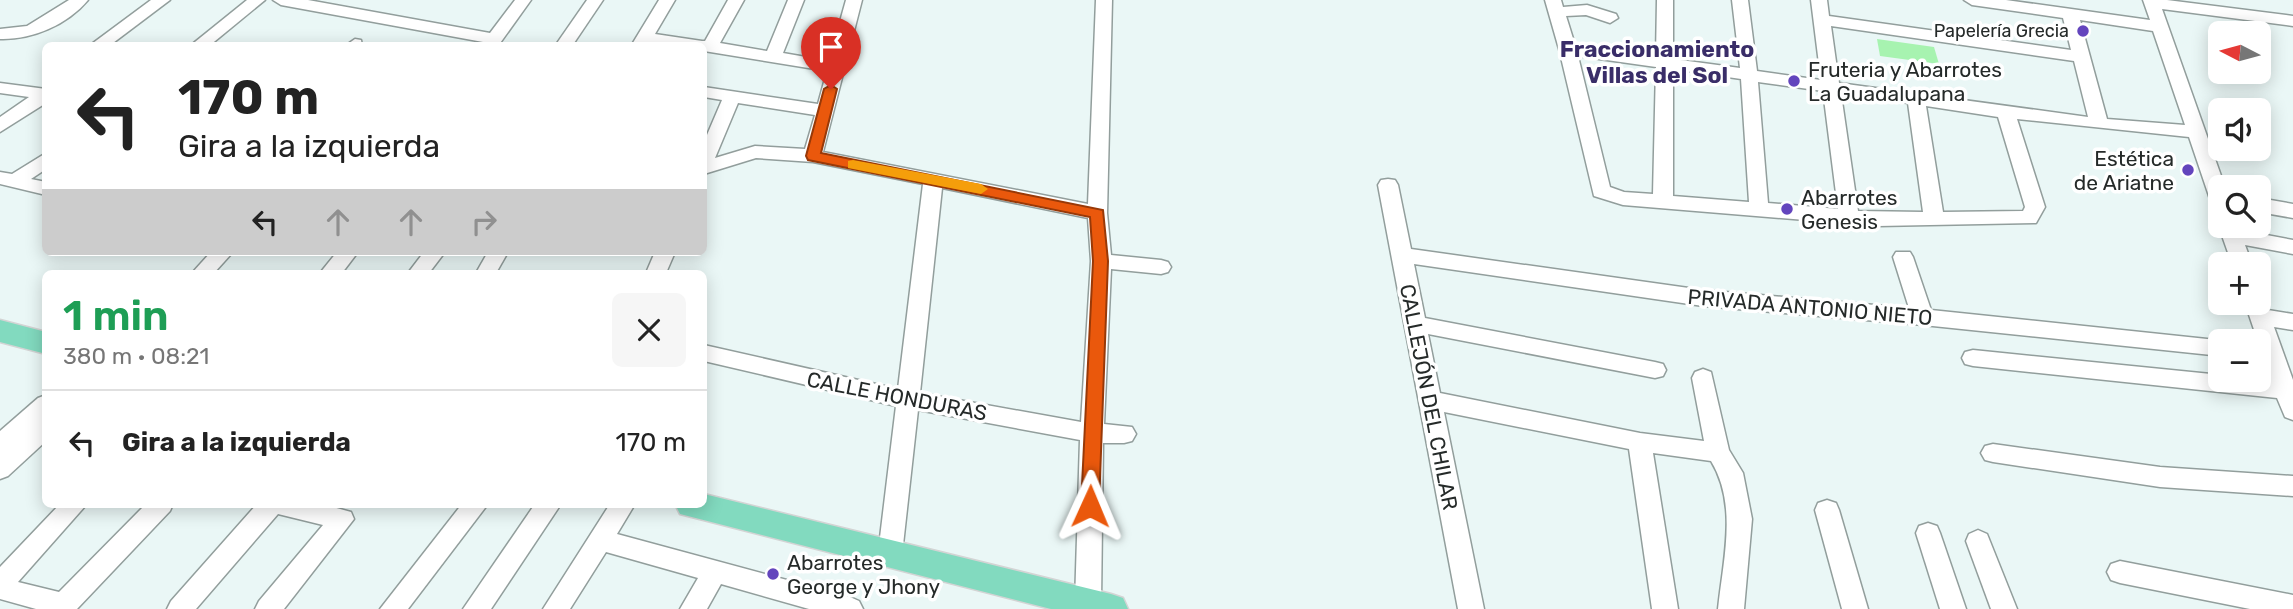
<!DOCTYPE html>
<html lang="es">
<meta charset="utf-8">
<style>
body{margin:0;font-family:Rubik,sans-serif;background:#f6f6f6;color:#222;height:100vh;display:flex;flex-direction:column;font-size:26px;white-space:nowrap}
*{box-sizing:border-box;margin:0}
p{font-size:23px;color:#767676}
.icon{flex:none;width:38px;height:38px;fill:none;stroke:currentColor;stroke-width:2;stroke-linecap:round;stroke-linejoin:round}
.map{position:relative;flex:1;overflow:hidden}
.sheet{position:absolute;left:42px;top:270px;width:665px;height:238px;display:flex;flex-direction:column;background:#fff;border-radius:10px;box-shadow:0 4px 18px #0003}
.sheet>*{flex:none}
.hud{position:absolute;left:42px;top:42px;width:665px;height:214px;border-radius:10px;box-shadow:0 4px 18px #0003;background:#fff;color:#222;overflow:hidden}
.needle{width:46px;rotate:276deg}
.tools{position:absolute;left:2208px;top:21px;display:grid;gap:14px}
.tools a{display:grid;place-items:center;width:63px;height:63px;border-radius:10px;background:#fff;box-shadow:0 4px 18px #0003;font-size:35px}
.pin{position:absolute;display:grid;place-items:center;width:60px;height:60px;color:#fff;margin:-72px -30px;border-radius:50% 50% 50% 0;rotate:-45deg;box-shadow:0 0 7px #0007}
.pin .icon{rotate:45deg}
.me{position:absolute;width:77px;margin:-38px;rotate:1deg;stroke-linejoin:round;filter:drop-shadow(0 0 5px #0008)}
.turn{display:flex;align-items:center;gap:24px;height:147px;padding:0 21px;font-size:32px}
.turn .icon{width:91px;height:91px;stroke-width:2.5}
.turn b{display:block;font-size:49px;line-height:60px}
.lanes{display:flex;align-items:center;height:66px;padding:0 21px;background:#0003;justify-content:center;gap:35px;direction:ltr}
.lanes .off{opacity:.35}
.round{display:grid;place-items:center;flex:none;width:74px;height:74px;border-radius:10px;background:#f6f6f6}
.head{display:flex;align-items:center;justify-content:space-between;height:119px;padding:0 21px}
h1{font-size:42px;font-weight:600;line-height:52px;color:#1e9e55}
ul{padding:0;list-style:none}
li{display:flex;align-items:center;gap:21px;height:105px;padding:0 21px;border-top:2px solid #e0e0e0}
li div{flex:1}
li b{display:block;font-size:26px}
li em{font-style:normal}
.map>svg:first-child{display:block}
</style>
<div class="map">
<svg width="2293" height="609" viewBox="0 0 2293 609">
<rect width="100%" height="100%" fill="#eaf7f6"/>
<!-- green -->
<path fill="#a7f3b0" d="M1877 39 1934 47 1939 64 1880 56Z"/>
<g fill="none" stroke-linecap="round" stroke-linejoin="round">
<!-- minor casing -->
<g stroke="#929e9c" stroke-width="3">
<g id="minor">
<path d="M69 0H88C67 25 32 40 0 39V29L27 26Z"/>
<path d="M151 0H170L109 46H89Z"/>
<path d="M247 0H265L209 46H190Z"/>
<path d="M273 0H308L490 33 515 0H531L498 46H481L483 42 281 5Z"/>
<path d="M587 0H603L572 46H555Z"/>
<path d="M659 0H675L655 34 702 41H705L728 0H744L720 43 767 51 788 0H804L783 53 829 61 846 0H862L823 152 1088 204 1096 0H1112L1107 213 1111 255 1161 260 1168 262 1171 267 1168 272 1161 274 1111 269 1104 424 1132 427 1136 434 1132 441 1124 443H1103L1101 603 1098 609H1078L1075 603 1080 440 918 410 902 554 899 562 890 565 881 562 878 554 896 406 704 361V345L898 389 923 184 813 162 756 158 704 174V142L722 100 704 97V87L818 104 827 71 704 51V46L649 43 648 46H631ZM738 103 815 115 805 149 755 146 715 158ZM942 188 1088 218 1091 261 1081 422 920 393Z"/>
<path d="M1545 0H1561L1563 7 1587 5 1616 14 1618 18 1610 23 1586 15 1566 16 1575 45 1656 56 1657 0H1673V59L1740 68 1732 0H1748L1757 71 1821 80 1811 0H1827L1829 16 2071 50 2063 18 1972 5 1964 0H2006L2150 20 2143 0H2167L2293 16V26L2162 9 2225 187H2221V208L2214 207 2211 202 2189 137 2017 119 2045 207 2036 223 1878 226 1623 205 1594 196 1559 49ZM2080 20 2153 31 2185 125 2107 119ZM1831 26 2074 61 2088 117 1839 83ZM1578 56 1656 67 1653 194 1624 192 1610 187ZM1673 69 1741 79 1749 202 1673 196ZM1758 82 1823 91 1838 209 1768 203ZM1841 94 1908 103 1923 212 1858 211ZM1926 106 1998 117 2025 207 2023 211 1943 212Z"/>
<path d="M355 39 361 40 362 46H345Z"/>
<path d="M0 83 46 89V103L0 132V117L29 97 0 93Z"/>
<path d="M46 153V169L31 179 46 182V195L0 184V172L12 174Z"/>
<path d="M1388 179 1395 180 1398 185 1411 249 1703 290 1909 308 1893 257 1896 252H1910L1913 257 1931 310 2226 341H2221V356L1923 325 1703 306 1414 264 1425 318 1655 362 1663 364 1666 370 1663 376 1655 378 1428 334 1440 393 1640 433 1704 441 1692 378 1695 372 1703 369 1711 372 1729 450 1743 473 1752 519 1744 609H1718C1723 560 1738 505 1711 461L1653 453 1678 609H1652L1629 449 1444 412 1484 609H1458L1378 185 1381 180Z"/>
<path d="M2259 198 2293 204V218L2259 212Z"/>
<path d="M2221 224 2238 226 2240 230 2293 240V254L2245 245 2252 264H2232L2219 227Z"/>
<path d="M211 252H233L214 273H192Z"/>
<path d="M337 252H358L342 273H320Z"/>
<path d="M424 252H445L429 273H408Z"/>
<path d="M488 252H508L496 273H476Z"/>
<path d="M655 252H675L666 273H646Z"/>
<path d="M2259 297 2262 298 2268 310 2293 314V330L2274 327 2293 380V420L2285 417 2277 398 1973 366 1965 364 1962 358 1965 352 1973 350 2221 375V380H2271L2245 303H2259Z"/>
<path d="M46 395V441L8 476 0 479V431L38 398Z"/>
<path d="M1993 444 2160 467 2293 476V496L2160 487 1993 462 1985 460 1981 453 1985 446Z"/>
<path d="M1827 500 1836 503 1839 510 1868 609H1842L1815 510 1818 503Z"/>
<path d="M60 504H87L18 582 59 592 146 504H173L170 511 77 609H36L0 599V567Z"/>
<path d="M257 504H322L351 512 354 519 284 609H255L259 601 323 525 278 514 196 609H167L171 601Z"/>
<path d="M462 504H488L408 609H380Z"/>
<path d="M535 504H561L491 609H463Z"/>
<path d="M610 504H635L617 534 850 597 859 601 863 609H809L721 584 707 609H680L698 578 606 552 570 609H543Z"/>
<path d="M1928 523 1937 526 1940 533 1966 609H1940L1916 533 1919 526Z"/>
<path d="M1978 530 1987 534 2017 609H1991L1966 541 1969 534Z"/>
<path d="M2120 561 2293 595V609H2250L2120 583 2111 580 2107 572 2111 564Z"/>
</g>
</g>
<!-- major casing -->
<g stroke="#d3d4d4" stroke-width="3">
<g id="major">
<path d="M0 320 46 332V354L0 342Z"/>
<path d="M704 494 1111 594 1123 598 1128 609H1051L680 514 675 504H704Z"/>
</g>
</g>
<!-- minor -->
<use href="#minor" fill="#fff" fill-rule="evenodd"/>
<!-- major -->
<use href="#major" fill="#82dabf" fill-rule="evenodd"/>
</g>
<!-- route -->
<path fill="#ea580c" stroke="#983908" stroke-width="2" d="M831 85 837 89 821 153 1103 210 1108 261 1099 506 1096 511 1090 513 1083 511 1081 506 1093 261 1090 217 808 160 806 156 824 89Z"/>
<!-- slow -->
<path fill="#f59e0b" d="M853 160 981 184 988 189 981 194 848 168V161Z"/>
<!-- markers -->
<g fill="#6345bd" stroke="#fff" stroke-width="2.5">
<circle cx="2083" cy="31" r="7"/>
<circle cx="1794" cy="81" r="7"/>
<circle cx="2188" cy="170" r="7"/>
<circle cx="1787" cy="209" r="7"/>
<circle cx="773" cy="574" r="7"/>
</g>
<g text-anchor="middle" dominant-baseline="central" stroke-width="7" stroke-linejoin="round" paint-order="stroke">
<!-- far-poi labels -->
<g font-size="18" fill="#252a29" stroke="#fff" text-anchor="end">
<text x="2069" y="31">Papelería Grecia</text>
</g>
<!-- poi labels -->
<g font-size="21" fill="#252a29" stroke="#fff" text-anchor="start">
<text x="1808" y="69">Fruteria y Abarrotes<tspan x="1808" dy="24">La Guadalupana</tspan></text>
<text x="2174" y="158" text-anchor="end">Estética<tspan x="2174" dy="24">de Ariatne</tspan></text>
<text x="1801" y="197">Abarrotes<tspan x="1801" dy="24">Genesis</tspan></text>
<text x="787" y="562">Abarrotes<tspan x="787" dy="24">George y Jhony</tspan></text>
</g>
<!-- street labels -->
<g font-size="21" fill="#252a29" stroke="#fff">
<text transform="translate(1810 307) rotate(5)">PRIVADA ANTONIO NIETO</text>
<text transform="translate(897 396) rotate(11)">CALLE HONDURAS</text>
<text transform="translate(1429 397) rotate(79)">CALLEJÓN DEL CHILAR</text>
</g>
<!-- neighbourhood labels -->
<g font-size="23" font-weight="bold" fill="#392d68" stroke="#fff">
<text x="1657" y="49">Fraccionamiento<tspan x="1657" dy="26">Villas del Sol</tspan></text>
</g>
</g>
</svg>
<div class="tools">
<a><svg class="needle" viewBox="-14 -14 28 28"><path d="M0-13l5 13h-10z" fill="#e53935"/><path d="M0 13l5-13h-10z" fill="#767676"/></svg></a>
<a><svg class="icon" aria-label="sound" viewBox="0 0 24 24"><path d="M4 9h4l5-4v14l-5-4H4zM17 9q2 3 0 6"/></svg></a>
<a><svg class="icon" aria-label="search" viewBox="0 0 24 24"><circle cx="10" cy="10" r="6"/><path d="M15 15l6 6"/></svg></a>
<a>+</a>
<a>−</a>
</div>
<div class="pin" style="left:831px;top:89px;background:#d93025"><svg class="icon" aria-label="arrive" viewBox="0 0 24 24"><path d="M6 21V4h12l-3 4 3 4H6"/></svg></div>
<svg class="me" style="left:1090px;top:506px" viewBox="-20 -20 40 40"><path d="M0-17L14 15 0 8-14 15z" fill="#ea580c" stroke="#fff" stroke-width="4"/></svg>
<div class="hud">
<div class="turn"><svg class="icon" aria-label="left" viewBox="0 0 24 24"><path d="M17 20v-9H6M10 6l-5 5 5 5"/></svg><div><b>170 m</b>Gira a la izquierda</div></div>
<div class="lanes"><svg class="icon" aria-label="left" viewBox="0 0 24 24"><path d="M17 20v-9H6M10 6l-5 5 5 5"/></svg><svg class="icon off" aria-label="ahead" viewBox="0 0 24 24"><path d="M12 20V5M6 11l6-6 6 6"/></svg><svg class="icon off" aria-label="ahead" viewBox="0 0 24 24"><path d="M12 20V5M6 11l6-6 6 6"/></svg><svg class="icon off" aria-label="right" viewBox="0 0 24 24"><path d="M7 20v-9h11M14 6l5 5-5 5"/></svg></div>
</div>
<section class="sheet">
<div class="head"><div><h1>1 min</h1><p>380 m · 08:21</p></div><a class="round"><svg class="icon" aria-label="close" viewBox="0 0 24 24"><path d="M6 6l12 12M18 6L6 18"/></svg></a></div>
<ul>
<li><svg class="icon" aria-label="left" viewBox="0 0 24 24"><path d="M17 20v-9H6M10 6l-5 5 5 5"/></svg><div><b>Gira a la izquierda</b></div><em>170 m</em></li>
</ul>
</section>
</div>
